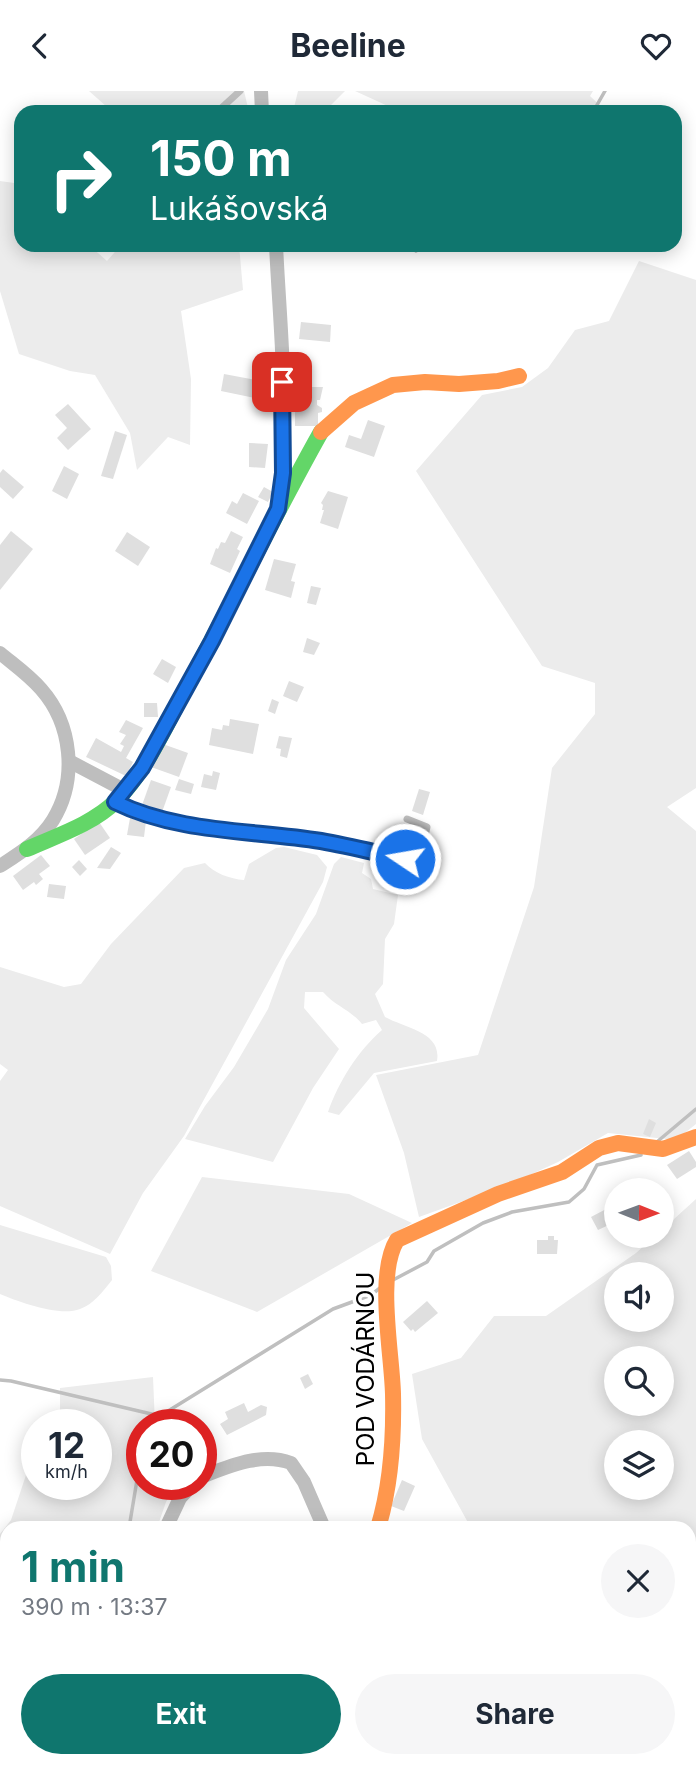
<!DOCTYPE html>
<meta charset="utf-8">
<style>
body{margin:0;font-family:Inter,sans-serif;background:#f6f6f7;color:#1f2937;height:100vh;display:flex;flex-direction:column;font-size:26px;white-space:nowrap}
*{box-sizing:border-box;margin:0}
p{font-size:23px;color:#747a83}
.icon{flex:none;width:38px;height:38px;fill:none;stroke:currentColor;stroke-width:2;stroke-linecap:round;stroke-linejoin:round}
.map{position:relative;flex:1;overflow:hidden}
.drawer{position:absolute;left:0px;top:1430px;width:696px;height:247px;display:flex;flex-direction:column;background:#fff;border-radius:21px 21px 0 0;box-shadow:0 4px 18px #0003}
.drawer>*{flex:none}
.top-card{position:absolute;left:14px;top:14px;width:668px;height:147px;border-radius:21px;box-shadow:0 4px 18px #0003;background:#0f766e;color:#fff;overflow:hidden}
.needle{width:46px;rotate:91deg}
.buttons{position:absolute;left:604px;top:1087px;display:grid;gap:14px}
.buttons a{display:grid;place-items:center;width:70px;height:70px;border-radius:50%;background:#fff;box-shadow:0 4px 18px #0003;font-size:35px}
.speed{position:absolute;left:21px;top:1318px;display:flex;gap:14px;font-size:35px;font-weight:700;text-align:center}
.speed>*{display:grid;place-content:center;width:91px;height:91px;border-radius:50%;background:#fff;box-shadow:0 4px 18px #0003;line-height:1}
.speed small{font-size:18px;font-weight:400}
.speed .limit{border:10px solid #d22;background:#fff;color:#111}
.pin{position:absolute;display:grid;place-items:center;width:60px;height:60px;color:#fff;margin:-30px;border-radius:14px;box-shadow:0 4px 10px #0006}
.me{position:absolute;width:77px;margin:-38px;rotate:282deg;stroke-linejoin:round;filter:drop-shadow(0 0 5px #0008)}
.turn{display:flex;align-items:center;gap:24px;height:147px;padding:0 21px;font-size:32px}
.turn .icon{width:91px;height:91px;stroke-width:2.5}
.turn b{display:block;font-size:49px;line-height:60px}
.round{display:grid;place-items:center;flex:none;width:74px;height:74px;border-radius:37px;background:#f6f6f7}
.overview{display:flex;align-items:center;justify-content:space-between;height:119px;padding:0 21px}
h1{font-size:42px;font-weight:700;line-height:52px;color:#0f766e}
.cta{display:flex;gap:14px;margin-top:auto;padding:14px 21px}
.cta a{flex:1;height:80px;border-radius:42px;background:#0f766e;color:#fff;font-size:28px;font-weight:700;line-height:80px;text-align:center}
.cta a+a{background:#f6f6f7;color:#1f2937}
header{display:flex;justify-content:space-between;align-items:center;height:91px;padding:0 21px;background:#fff;font-size:32px;font-weight:700}
.map>svg:first-child{display:block}
</style>
<header><svg class="icon" aria-label="back" viewBox="0 0 24 24"><path d="M15 5l-7 7 7 7"/></svg>Beeline<svg class="icon" aria-label="heart" viewBox="0 0 24 24"><path d="M12 20l-8-8c-3-5 5-10 8-4 3-6 11-1 8 4z"/></svg></header>
<div class="map">
<svg width="696" height="1676" viewBox="0 0 696 1676">
<rect width="100%" height="100%" fill="#fff"/>
<!-- green -->
<g fill="#ececec" fill-rule="evenodd">
<path d="M89 0H244L249 21H106V15Z"/>
<path d="M298 0H345L324 21H293Z"/>
<path d="M355 0H593L590 5 607 21H401Z"/>
<path d="M0 90 21 93V154H89L107 170 121 154H239L243 199 181 220 191 288 190 354 168 346 137 379 130 342 95 284 70 280 19 263 0 200Z"/>
<path d="M639 170 696 189V697L667 716 696 740V1033L676 1049 608 1042 558 1071 510 1093 419 1126 404 1062 376 984 478 964 534 796 552 677 595 623V592L542 575 416 380 482 304 522 296 548 277 575 239 609 230Z"/>
<path d="M284 756 317 764 327 776 323 791 184 1045 143 1102 110 1163 0 1115V990L8 979 0 973V876L64 896 81 893 111 853 184 777 205 772C214 782 230 788 244 789L249 773 276 757Z"/>
<path d="M341 766 364 772 362 782 371 788 373 798 398 804 394 833 385 848 383 893 375 903 385 926C405 937 442 941 437 970L374 982 339 1024 328 1021C339 990 358 960 382 939L376 929 362 933C351 919 335 915 323 901H305L304 917 339 958 313 997 273 1071 185 1048 205 1015 234 976 268 918 286 869 316 823 334 773Z"/>
<path d="M202 1086 349 1103 412 1132 257 1221 151 1180Z"/>
<path d="M696 1108V1676H292L305 1670H690V1437H471L422 1348 412 1283 461 1267 494 1225H546L636 1162 655 1145 662 1144V1139ZM616 1183H662V1228H616ZM616 1267H662V1312H616ZM662 1351V1396H616V1351Z"/>
<path d="M0 1134 106 1166 111 1175 112 1189C103 1200 94 1213 80 1218 60 1226 19 1211 0 1203Z"/>
<path d="M153 1286 155 1333 142 1334V1393H176L166 1411 157 1437H7V1531L0 1533V1443L11 1429 31 1369 37 1359V1393H96V1334L52 1333 60 1320V1297Z"/>
<path d="M0 1617 7 1618V1670H33L37 1676H0Z"/>
</g>
<g fill="none" stroke-linecap="round" stroke-linejoin="round">
<!-- stream -->
<g stroke="#bfbfbf" stroke-width="3.5">
<path d="M593 21 605 0"/>
<path d="M416 160 426 154"/>
<path d="M658 1050 696 1018"/>
<path d="M393 1189 427 1171 434 1160 483 1132 512 1121 569 1111 584 1098 597 1074 641 1064"/>
<path d="M0 1289 11 1290 160 1325"/>
<path d="M157 1334 160 1325 333 1218 371 1204 380 1197"/>
<path d="M129 1437 137 1389 142 1376"/>
<path d="M0 1577 2 1567 7 1561"/>
</g>
</g>
<!-- building -->
<g fill="#dfdfdf">
<path d="M301 231 331 234 330 251 299 248Z"/>
<path d="M224 283 267 291 264 309 221 300Z"/>
<path d="M312 296H323L320 309H317V314L322 317V321L318 322V335H295V311H308V308H312Z"/>
<path d="M68 313 91 338 68 359 57 347 67 337 55 324Z"/>
<path d="M368 329 385 335 374 366 345 356 349 344 361 348Z"/>
<path d="M115 340 127 344 113 388 101 385Z"/>
<path d="M249 352 268 353 265 377 249 376Z"/>
<path d="M64 375 79 383 67 408 52 400Z"/>
<path d="M3 378 24 396 13 408 0 396V382Z"/>
<path d="M264 396 273 401 268 411 258 406Z"/>
<path d="M328 400 348 406 338 438 320 432 324 419H322L323 414 321 412Z"/>
<path d="M243 402 259 410 247 433 226 422 232 410 237 413Z"/>
<path d="M11 440 33 458 0 499V454Z"/>
<path d="M231 440 243 446 237 458 240 460 230 482 210 473 216 457 218 458 221 451 225 452Z"/>
<path d="M127 441 150 456 138 475 115 460Z"/>
<path d="M274 468 296 473 291 490 295 491 291 507 265 499Z"/>
<path d="M311 495 321 497 316 514 307 512Z"/>
<path d="M307 547 320 552 314 564 303 561Z"/>
<path d="M162 568 176 576 168 592 153 583Z"/>
<path d="M289 590 304 596 297 611 283 605Z"/>
<path d="M272 608 279 611 275 623 268 620Z"/>
<path d="M144 612H157L158 626H144Z"/>
<path d="M230 628 259 633 253 663 209 654 212 637 222 639 223 634 229 635Z"/>
<path d="M126 629 143 637 126 667 133 671 126 685 86 666 96 647 121 661 124 655 120 653 126 644 119 641Z"/>
<path d="M279 645 292 647 287 667 280 665 281 658 276 657Z"/>
<path d="M160 652 188 662 179 686 151 676Z"/>
<path d="M213 680 220 682 216 699 201 696 204 683 212 685Z"/>
<path d="M179 688 194 693 191 703 175 699Z"/>
<path d="M151 689 171 696 161 724 141 717Z"/>
<path d="M419 698 430 701 423 724 412 720Z"/>
<path d="M130 727 146 730 144 746 127 744Z"/>
<path d="M99 731 110 747 85 764 74 748Z"/>
<path d="M399 739 416 745 411 758 403 761 393 758Z"/>
<path d="M111 756 121 762 110 778 97 777Z"/>
<path d="M41 764 50 775 39 783 43 788 36 794 34 791 23 799 13 785Z"/>
<path d="M79 769 87 778 80 785 72 776Z"/>
<path d="M49 793 66 795 64 808 47 806Z"/>
<path d="M649 1028 656 1032 650 1046 643 1043Z"/>
<path d="M689 1060 696 1071V1076L677 1088 667 1074Z"/>
<path d="M608 1117 615 1131 598 1139 591 1126Z"/>
<path d="M548 1145H554V1149H558L557 1163H537V1149H548Z"/>
<path d="M427 1210 438 1222 415 1241 413 1238 411 1240 403 1231Z"/>
<path d="M308 1283 313 1293 305 1298 300 1287Z"/>
<path d="M244 1312 248 1321 261 1314 267 1316 266 1324 227 1344 220 1333 228 1328 225 1321Z"/>
<path d="M402 1389 415 1395 404 1420 391 1415Z"/>
</g>
<g fill="none" stroke-linecap="round" stroke-linejoin="round">
<!-- lane -->
<g stroke="#bebebe" stroke-width="7">
<path d="M217 21 240 0"/>
<path d="M116 711C179 743 253 739 321 750 349 755 377 762 405 768L423 754 427 736 407 728"/>
<path d="M176 1676 236 1670"/>
</g>
<!-- street -->
<g stroke="#bebebe" stroke-width="14">
<path d="M261 0 262 21"/>
<path d="M276 154C280 238 290 326 279 410"/>
<path d="M0 562C13 573 29 584 41 598 72 633 78 688 53 729 40 750 20 762 0 775"/>
<path d="M69 670 124 699"/>
<path d="M201 1386C230 1375 261 1361 291 1372L304 1391 324 1437"/>
<path d="M166 1437 180 1407 193 1393"/>
<path d="M50 1670 52 1676"/>
</g>
<!-- fast -->
<path stroke="#63d668" stroke-width="16" d="M27 758C56 745 93 733 116 710 146 680 164 638 184 601 231 515 273 426 321 341"/>
<!-- slow -->
<g stroke="#ff974d" stroke-width="16">
<path d="M321 341 354 312 393 294 425 291 459 293 498 290 519 285"/>
<path d="M378 1437C391 1394 394 1347 393 1303 392 1262 376 1183 397 1149L498 1103 562 1081 599 1057 618 1052 663 1058 696 1046"/>
</g>
</g>
<g fill="none" stroke-linecap="round" stroke-linejoin="round">
<!-- route casing -->
<g stroke="#114b97" stroke-width="18">
<path id="route" d="M282 291 283 382 278 418 212 550 142 677 115 711C178 742 252 739 321 750 349 755 377 762 405 768"/>
</g>
<!-- route -->
<use href="#route" stroke="#1a73e8" stroke-width="12"/>
</g>
<g text-anchor="middle" dominant-baseline="central" stroke-width="7" stroke-linejoin="round" paint-order="stroke">
<!-- street labels -->
<g font-size="24" fill="#000" stroke="#fff">
<text transform="translate(365 1278) rotate(-90)">POD VODÁRNOU</text>
</g>
</g>
</svg>
<div class="buttons">
<a><svg class="needle" viewBox="-14 -14 28 28"><path d="M0-13l5 13h-10z" fill="#e53935"/><path d="M0 13l5-13h-10z" fill="#747a83"/></svg></a>
<a><svg class="icon" aria-label="sound" viewBox="0 0 24 24"><path d="M4 9h4l5-4v14l-5-4H4zM17 9q2 3 0 6"/></svg></a>
<a><svg class="icon" aria-label="search" viewBox="0 0 24 24"><circle cx="10" cy="10" r="6"/><path d="M15 15l6 6"/></svg></a>
<a><svg class="icon" aria-label="layers" viewBox="0 0 24 24"><path d="M12 4l9 5-9 5-9-5zM3 14l9 5 9-5"/></svg></a>
</div>
<div class="speed"><div>12<small>km/h</small></div><div class="limit">20</div></div>
<div class="pin" style="left:282px;top:291px;background:#d93025"><svg class="icon" aria-label="arrive" viewBox="0 0 24 24"><path d="M6 21V4h12l-3 4 3 4H6"/></svg></div>
<svg class="me" style="left:405px;top:768px" viewBox="-20 -20 40 40"><circle r="17" fill="#1a73e8" stroke="#fff" stroke-width="3"/><path d="M0-11L8 9 0 5-8 9z" fill="#fff"/></svg>
<div class="top-card">
<div class="turn"><svg class="icon" aria-label="right" viewBox="0 0 24 24"><path d="M7 20v-9h11M14 6l5 5-5 5"/></svg><div><b>150 m</b>Lukášovská</div></div>
</div>
<section class="drawer">
<div class="overview"><div><h1>1 min</h1><p>390 m · 13:37</p></div><a class="round"><svg class="icon" aria-label="close" viewBox="0 0 24 24"><path d="M6 6l12 12M18 6L6 18"/></svg></a></div>
<div class="cta"><a>Exit</a><a>Share</a></div>
</section>
</div>
